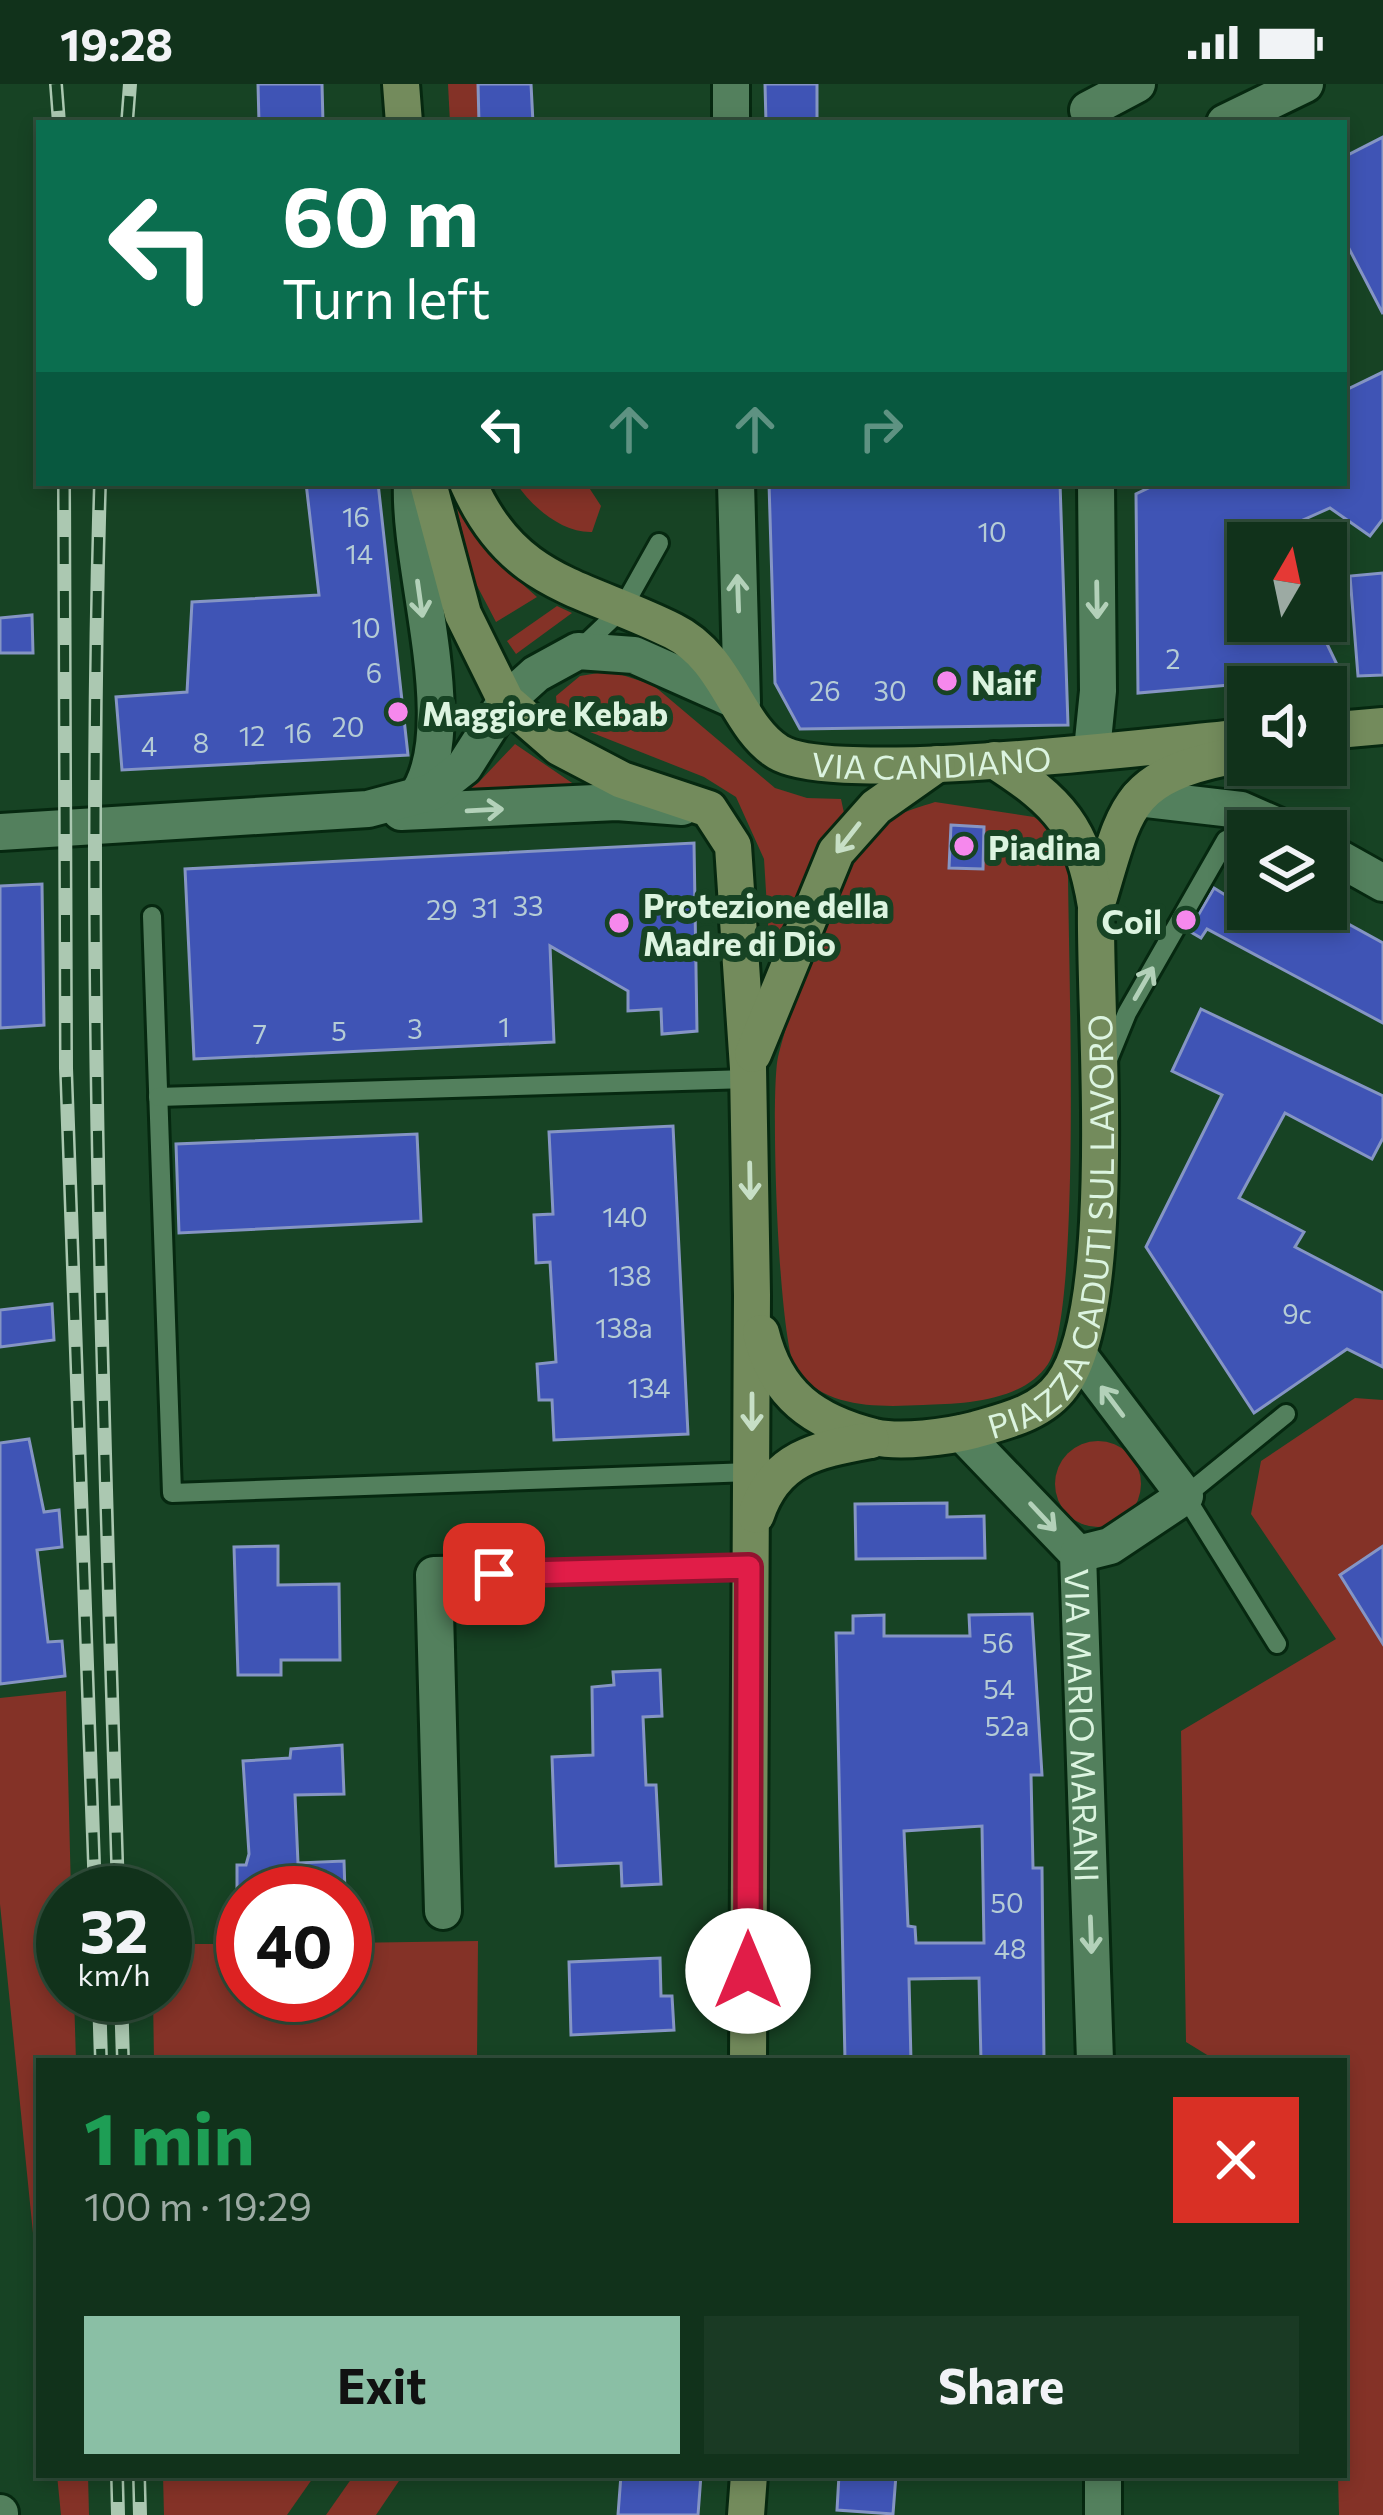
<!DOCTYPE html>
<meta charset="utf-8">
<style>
body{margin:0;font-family:Commissioner,sans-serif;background:#1a3a24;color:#f1f3f6;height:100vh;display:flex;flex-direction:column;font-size:45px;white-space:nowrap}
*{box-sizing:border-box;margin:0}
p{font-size:39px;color:#9caaa3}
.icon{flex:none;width:66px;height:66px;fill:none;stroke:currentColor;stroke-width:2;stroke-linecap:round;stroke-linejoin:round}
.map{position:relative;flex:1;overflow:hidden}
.drawer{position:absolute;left:36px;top:1974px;width:1311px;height:420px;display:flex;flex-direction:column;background:#11321b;border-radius:0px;box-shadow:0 6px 18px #0003,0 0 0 3px #304d3a}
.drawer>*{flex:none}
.hud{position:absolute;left:36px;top:36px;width:1311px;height:366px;border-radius:0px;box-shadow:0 6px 18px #0003,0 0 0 3px #304d3a;background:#0b6e4f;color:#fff;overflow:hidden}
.needle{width:78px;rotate:9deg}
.fabs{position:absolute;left:1227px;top:438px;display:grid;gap:24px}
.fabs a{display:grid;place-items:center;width:120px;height:120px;border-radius:0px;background:#11321b;box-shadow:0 6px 18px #0003,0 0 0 3px #304d3a;font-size:60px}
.speed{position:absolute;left:36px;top:1782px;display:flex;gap:24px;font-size:60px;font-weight:700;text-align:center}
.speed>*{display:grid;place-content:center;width:156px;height:156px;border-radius:50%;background:#11321b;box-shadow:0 6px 18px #0003,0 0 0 3px #304d3a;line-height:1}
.speed small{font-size:30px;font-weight:400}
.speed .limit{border:18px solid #d22;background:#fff;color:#111}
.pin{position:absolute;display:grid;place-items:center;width:102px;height:102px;color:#fff;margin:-51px;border-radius:24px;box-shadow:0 6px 18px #0006}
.me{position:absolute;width:132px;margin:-66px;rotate:0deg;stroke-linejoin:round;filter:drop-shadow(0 0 9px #0008)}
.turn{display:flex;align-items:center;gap:42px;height:252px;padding:0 48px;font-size:54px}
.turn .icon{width:156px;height:156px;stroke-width:2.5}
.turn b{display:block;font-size:84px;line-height:102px}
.lanes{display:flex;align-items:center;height:114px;padding:0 48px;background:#0003;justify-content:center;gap:60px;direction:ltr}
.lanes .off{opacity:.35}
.round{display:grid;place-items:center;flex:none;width:126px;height:126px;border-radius:0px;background:#1a3a24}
.headline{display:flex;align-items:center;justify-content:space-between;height:204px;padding:0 48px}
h1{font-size:72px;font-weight:700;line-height:90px;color:#1e9e55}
.cta{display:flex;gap:24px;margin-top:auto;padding:24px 48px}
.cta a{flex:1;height:138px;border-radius:0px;background:#8abfa5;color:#111;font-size:48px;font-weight:700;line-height:138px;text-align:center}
.cta a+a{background:#1a3a24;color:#f1f3f6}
.status{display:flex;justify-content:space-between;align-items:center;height:84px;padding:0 60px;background:#11321b;direction:ltr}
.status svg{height:33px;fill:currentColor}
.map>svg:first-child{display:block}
</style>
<div class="status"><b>19:28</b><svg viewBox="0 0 49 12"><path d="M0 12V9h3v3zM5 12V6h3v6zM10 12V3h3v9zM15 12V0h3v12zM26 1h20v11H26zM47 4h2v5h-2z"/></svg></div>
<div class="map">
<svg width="1383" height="2431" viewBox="0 0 1383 2431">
<rect width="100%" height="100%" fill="#174324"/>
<!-- green -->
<g fill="#843227">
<path d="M448 0H478L479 39H450Z"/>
<path d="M516 399H586L601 422 592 448C562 449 532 423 516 399Z"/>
<path d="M454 411 492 473 537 513 496 538 473 494Z"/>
<path d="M557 522 572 529 516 570 507 557Z"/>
<path d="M610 587 653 601 775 704 807 714 841 715 844 729 820 760 774 860 769 856 764 775 736 713 704 693 585 646 557 624 556 612 580 592Z"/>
<path d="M515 660 575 701 457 713 478 699Z"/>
<path d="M935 718 1034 733 1063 753 1068 784C1068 867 1082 1229 1048 1280 1023 1318 962 1320 923 1321 880 1323 828 1325 797 1288 778 1264 770 1009 778 973 790 924 831 803 858 761 875 735 908 727 935 718Z"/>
<path d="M1355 1314 1383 1316V2431H1339L1338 2391H1344V1977H1217L1186 1958 1181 1647 1336 1555 1251 1430 1261 1377Z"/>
<circle cx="1098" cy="1400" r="43"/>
<path d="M66 1607 71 1809H63V1911H74L76 1977H39V2209L0 1820V1614Z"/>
<path d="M478 1857 477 1977H154L153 1911H165V1860H243V1911H345V1859Z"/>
<path d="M57 2391H88L89 2431H61Z"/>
<path d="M163 2391H315L287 2431H164Z"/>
<path d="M354 2391H403L376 2431H326Z"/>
</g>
<!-- building -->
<g fill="#3f54b5" stroke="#8595c4" stroke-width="3" fill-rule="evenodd">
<path d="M258 0H322L323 39H259Z"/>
<path d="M478 0H531L533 39H479Z"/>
<path d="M765 0H817V39H766Z"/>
<path d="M1383 53V230L1344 155V73Z"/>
<path d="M1383 288V435L1370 452 1330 424 1274 449 1279 459H1248V537H1316L1342 591 1138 609 1136 410 1159 399H1344V307Z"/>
<path d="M306 399H378L408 671 122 686 116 613 187 608 192 518 319 511Z"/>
<path d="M769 399H1060L1068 641 800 645 775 599Z"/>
<path d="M1383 489V591L1358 592 1350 492Z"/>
<path d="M32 531 33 569H0V534Z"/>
<path d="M951 741 984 743 983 785 949 784Z"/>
<path d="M694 759 697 947 662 950 661 925 628 927V907L550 862 554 958 194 975 185 785Z"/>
<path d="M42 800 44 941 0 944V802Z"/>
<path d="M1214 804 1248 825H1321L1383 859V939L1207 845 1201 854 1189 847Z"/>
<path d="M1201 925 1383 1012V1054L1372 1075 1285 1029 1239 1114 1304 1148 1295 1163 1383 1209V1283L1347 1265 1254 1329 1146 1163 1222 1011 1172 987Z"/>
<path d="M673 1042 688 1350 554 1356 552 1316H539L537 1280 556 1278 550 1178 536 1179 534 1131 553 1130 549 1048Z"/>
<path d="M417 1050 421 1137 179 1149 176 1060Z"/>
<path d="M52 1220 54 1256 0 1263V1226Z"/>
<path d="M29 1355 44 1428 59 1426 62 1463 37 1466 48 1558 62 1557 65 1592 0 1600V1359Z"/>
<path d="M947 1419V1433L984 1432 985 1474 856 1475 855 1420Z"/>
<path d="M278 1462V1501L339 1500 340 1576H281V1591H238L234 1463Z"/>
<path d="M1383 1462V1560L1340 1491Z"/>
<path d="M1032 1530 1042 1691H1031L1033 1784H1042L1044 1977H981L979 1894 909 1895 911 1977H845L836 1549H853V1532L884 1531V1552H970L969 1531ZM982 1742 984 1859H916L915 1843 908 1842 904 1747Z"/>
<path d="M660 1586 662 1632 643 1633 646 1701H656L661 1800 622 1802 621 1779 556 1782 552 1673 593 1671 592 1603 614 1601 613 1588Z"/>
<path d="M342 1661 344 1710 295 1711 298 1779 344 1777 345 1809H237V1781H246L249 1770 243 1677 290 1674 291 1665Z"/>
<path d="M660 1874 661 1912H672L674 1946 571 1951 569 1878Z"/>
<path d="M621 2391H701L698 2431H618Z"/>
<path d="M839 2391H896L893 2430 837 2426Z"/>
</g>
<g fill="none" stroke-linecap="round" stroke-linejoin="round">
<!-- lane casing -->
<g stroke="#062810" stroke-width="24">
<g id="lane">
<path d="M581 564 622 525 659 459"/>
<path d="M152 832 172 1409 751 1388"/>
<path d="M1109 973 1127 929 1226 756 1266 739"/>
<path d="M158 1013 748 995"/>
<path d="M494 1490 749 1483"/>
<path d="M1277 1560 1185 1412 1286 1330"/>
</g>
</g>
<!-- street casing -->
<g stroke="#062810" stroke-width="42">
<g id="street">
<path d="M731 0V39"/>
<path d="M1088 26 1137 0"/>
<path d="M1225 39 1305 0"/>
<path d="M412 399C408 487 466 649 414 716"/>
<path d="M1092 666 1098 607 1096 399"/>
<path d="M1138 714 1241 726 1289 747"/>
<path d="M401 728 617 718 682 723"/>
<path d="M0 748 368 725 432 708 464 683 506 617 536 590 578 567 634 571 742 619 736 399"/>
<path d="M1326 767 1383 799"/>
<path id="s1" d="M962 1349 1078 1470 1095 1977"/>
<path d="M1078 1470 1110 1462 1185 1412 1080 1273"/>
<path d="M443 1827 434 1491 494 1490"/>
<path d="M1103 2391V2431"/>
<path d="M0 2429V2431"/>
</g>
</g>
<!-- secondary casing -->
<g stroke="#062810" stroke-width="42">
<g id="secondary">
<path d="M401 0 404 39"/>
<path d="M428 399 463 530 506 617 559 663 622 696 709 725 733 762 748 984 752 1211 748 1977"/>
<path id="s2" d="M468 399C513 502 583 502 673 547 728 574 736 642 778 668 834 703 1166 660 1248 653"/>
<path d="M1326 647 1383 642"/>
<path d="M1099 813C1126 723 1127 694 1227 673"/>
<path d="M753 970 836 768 876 723 937 680"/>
<path id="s3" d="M761 1249C776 1311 814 1338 874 1353 901 1359 947 1353 974 1346 1005 1337 1042 1329 1062 1301 1120 1224 1094 929 1096 822 1083 744 1060 718 994 676"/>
<path d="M756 1431C775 1373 817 1366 871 1356"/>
<path d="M746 2431 749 2391"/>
</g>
</g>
<!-- lane -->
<use href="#lane" stroke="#53805d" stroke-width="18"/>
<!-- street -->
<use href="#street" stroke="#53805d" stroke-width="36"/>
<!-- secondary -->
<use href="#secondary" stroke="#738b5c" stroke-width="36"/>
<!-- rail casing -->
<g stroke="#abc8b1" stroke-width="14">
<g id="rail">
<path d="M56 0 59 39"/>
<path d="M127 39 130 0"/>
<path d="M64 399 66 984 95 1809"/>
<path d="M100 399C86 871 104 1337 118 1809"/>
<path d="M99 1911 101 1977"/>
<path d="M121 1911 123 1977"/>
<path d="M117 2391 118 2431"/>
<path d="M139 2391 140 2431"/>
</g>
</g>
<!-- rail -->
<use href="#rail" stroke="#174324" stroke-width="9" stroke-dasharray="27" stroke-linecap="butt"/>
</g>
<!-- one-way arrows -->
<defs><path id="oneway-shaft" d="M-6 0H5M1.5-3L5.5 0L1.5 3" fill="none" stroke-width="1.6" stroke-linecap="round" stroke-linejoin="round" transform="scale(3)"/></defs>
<g stroke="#b3d1b9">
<use href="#oneway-shaft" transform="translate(738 509) rotate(-92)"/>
<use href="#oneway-shaft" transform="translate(420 515) rotate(82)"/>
<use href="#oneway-shaft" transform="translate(1097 516) rotate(89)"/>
<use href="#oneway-shaft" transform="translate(485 726) rotate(-3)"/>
<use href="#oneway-shaft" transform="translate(1144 899) rotate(-60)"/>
<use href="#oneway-shaft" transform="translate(1112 1317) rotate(-127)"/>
<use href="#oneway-shaft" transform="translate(1043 1433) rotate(47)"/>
<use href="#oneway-shaft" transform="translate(1091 1851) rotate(88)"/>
</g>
<g stroke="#c7dfc6">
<use href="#oneway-shaft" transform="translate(848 754) rotate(128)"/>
<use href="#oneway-shaft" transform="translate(750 1097) rotate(89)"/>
<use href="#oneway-shaft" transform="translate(752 1328) rotate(90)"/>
</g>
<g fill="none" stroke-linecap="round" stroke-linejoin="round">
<!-- route casing -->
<g stroke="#92132f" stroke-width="30">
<path id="route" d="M494 1490 749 1483 748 1887"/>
</g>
<!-- route -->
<use href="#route" stroke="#e11d48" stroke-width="21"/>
</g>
<!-- markers -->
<g fill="#f688ed" stroke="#174324" stroke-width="4.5">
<circle cx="947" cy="597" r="12"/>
<circle cx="398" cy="628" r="12"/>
<circle cx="964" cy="762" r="12"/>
<circle cx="1186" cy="836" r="12"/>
<circle cx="619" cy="839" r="12"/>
</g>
<g text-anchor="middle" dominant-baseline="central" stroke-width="12" stroke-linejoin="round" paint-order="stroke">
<!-- number labels -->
<g font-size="27" fill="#b5ccd5">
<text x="356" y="432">16</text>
<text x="992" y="447">10</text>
<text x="359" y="469">14</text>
<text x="366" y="543">10</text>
<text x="1173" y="574">2</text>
<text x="374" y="588">6</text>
<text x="825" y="606">26</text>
<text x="890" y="606">30</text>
<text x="348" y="642">20</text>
<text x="298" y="648">16</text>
<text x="252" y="651">12</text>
<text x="201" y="658">8</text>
<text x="149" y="661">4</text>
<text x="528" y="821">33</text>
<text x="485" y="823">31</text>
<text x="442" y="825">29</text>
<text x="504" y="942">1</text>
<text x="415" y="944">3</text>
<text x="339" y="946">5</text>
<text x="260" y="949">7</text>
<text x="625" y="1132">140</text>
<text x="630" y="1191">138</text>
<text x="1297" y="1229">9c</text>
<text x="624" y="1243">138a</text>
<text x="649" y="1303">134</text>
<text x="998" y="1558">56</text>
<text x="999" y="1604">54</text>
<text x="1007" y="1641">52a</text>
<text x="1007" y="1818">50</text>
<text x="1010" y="1864">48</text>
</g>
<!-- poi labels -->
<g font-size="33" font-weight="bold" fill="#dcf4e0" stroke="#174324" text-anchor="start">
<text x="971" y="597">Naif</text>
<text x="422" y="628">Maggiore Kebab</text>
<text x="988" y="762">Piadina</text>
<text x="643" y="820">Protezione della<tspan x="643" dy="38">Madre di Dio</tspan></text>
<text x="1162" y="836" text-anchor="end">Coil</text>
</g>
<!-- street labels -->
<g font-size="33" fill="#dcf4e0" stroke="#174324">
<text stroke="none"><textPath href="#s2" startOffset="579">VIA CANDIANO</textPath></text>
<text stroke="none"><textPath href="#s3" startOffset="510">PIAZZA CADUTI SUL LAVORO</textPath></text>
<text stroke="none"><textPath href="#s1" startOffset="339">VIA MARIO MARANI</textPath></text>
</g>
</g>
</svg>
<div class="fabs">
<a><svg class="needle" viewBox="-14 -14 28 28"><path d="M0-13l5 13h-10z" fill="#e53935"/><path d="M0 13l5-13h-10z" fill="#9caaa3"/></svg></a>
<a><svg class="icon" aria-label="sound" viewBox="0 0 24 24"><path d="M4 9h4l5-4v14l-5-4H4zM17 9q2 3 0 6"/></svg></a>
<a><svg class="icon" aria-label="layers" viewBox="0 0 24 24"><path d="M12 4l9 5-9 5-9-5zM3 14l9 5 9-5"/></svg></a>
</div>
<div class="speed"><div>32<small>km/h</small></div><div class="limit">40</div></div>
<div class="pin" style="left:494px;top:1490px;background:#d93025"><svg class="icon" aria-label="arrive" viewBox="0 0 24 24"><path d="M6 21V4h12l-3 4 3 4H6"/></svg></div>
<svg class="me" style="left:748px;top:1887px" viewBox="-20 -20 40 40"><circle r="19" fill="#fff"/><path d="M0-13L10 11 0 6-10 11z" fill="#e11d48"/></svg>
<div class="hud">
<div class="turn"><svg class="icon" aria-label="left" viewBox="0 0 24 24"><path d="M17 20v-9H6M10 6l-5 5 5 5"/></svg><div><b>60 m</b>Turn left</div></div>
<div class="lanes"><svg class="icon" aria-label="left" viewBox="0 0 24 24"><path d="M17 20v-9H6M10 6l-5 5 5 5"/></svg><svg class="icon off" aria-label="ahead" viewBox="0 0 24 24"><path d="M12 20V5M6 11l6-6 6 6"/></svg><svg class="icon off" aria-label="ahead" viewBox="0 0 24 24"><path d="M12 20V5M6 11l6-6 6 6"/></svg><svg class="icon off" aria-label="right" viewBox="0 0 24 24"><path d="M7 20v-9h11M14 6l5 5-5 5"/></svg></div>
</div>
<section class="drawer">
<div class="headline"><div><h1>1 min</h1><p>100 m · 19:29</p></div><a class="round" style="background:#d93025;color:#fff"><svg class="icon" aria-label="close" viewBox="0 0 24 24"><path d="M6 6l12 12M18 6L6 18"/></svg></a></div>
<div class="cta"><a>Exit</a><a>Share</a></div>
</section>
</div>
